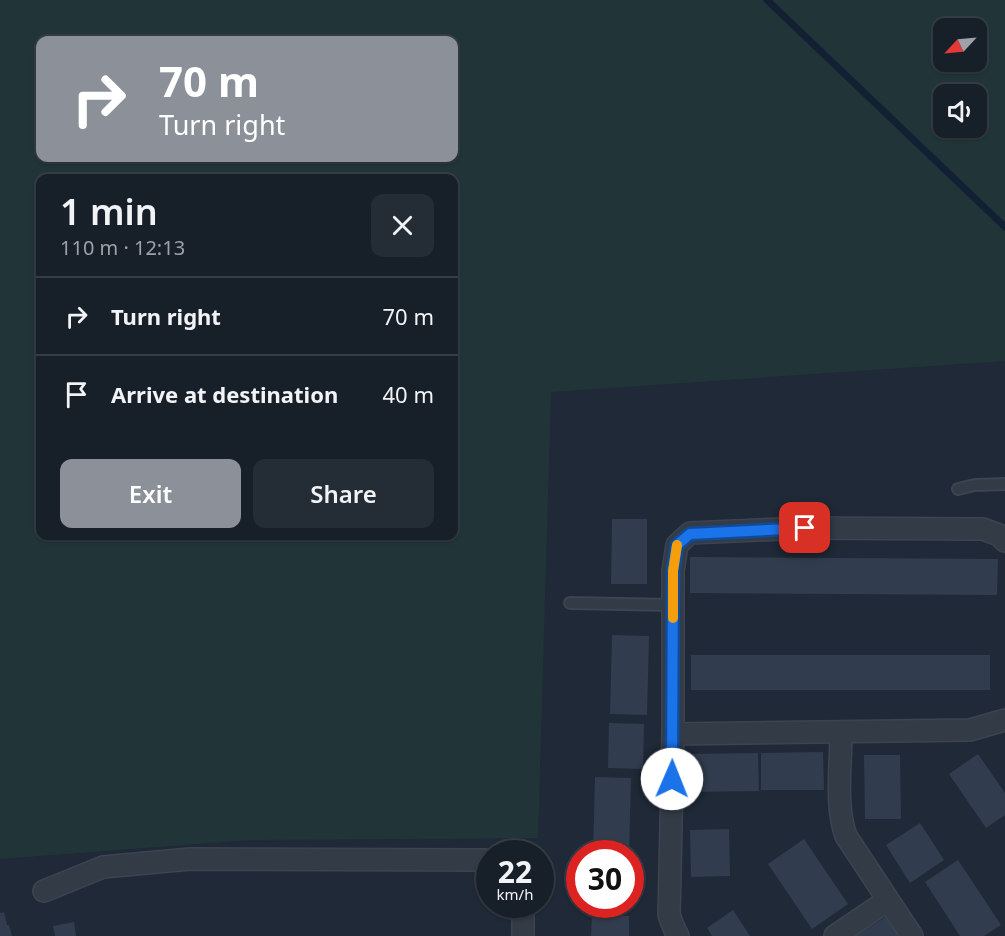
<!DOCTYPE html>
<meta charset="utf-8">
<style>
body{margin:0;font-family:"Noto Sans",sans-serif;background:#242c35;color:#f1f3f6;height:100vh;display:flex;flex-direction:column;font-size:22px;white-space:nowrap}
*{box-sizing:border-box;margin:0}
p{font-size:20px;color:#9ea2a8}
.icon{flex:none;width:33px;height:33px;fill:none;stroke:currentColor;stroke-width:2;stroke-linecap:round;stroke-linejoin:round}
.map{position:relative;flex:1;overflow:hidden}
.drawer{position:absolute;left:36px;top:174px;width:422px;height:366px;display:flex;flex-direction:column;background:#171f29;border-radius:12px;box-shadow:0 2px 4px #0004,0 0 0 2px #363d46}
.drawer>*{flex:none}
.guide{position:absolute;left:36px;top:36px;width:422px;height:126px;border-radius:12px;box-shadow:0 2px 4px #0004,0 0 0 2px #363d46;background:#8c9099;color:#fff;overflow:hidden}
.needle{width:39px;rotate:244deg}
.controls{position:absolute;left:933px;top:18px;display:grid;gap:12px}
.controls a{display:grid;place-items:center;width:54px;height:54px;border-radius:12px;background:#171f29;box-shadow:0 2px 4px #0004,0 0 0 2px #363d46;font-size:30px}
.speed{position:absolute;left:476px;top:840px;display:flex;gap:12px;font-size:30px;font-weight:700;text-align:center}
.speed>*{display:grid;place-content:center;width:78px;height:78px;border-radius:50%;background:#171f29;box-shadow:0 2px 4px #0004,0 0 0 2px #363d46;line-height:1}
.speed small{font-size:15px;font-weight:400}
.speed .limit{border:9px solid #d22;background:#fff;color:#111}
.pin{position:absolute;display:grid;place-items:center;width:51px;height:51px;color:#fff;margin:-26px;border-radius:12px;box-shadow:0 3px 9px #0006}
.me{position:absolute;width:66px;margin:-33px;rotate:1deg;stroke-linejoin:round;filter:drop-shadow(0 0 4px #0008)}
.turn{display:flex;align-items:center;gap:21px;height:126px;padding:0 24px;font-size:27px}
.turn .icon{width:78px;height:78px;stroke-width:2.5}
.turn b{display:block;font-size:42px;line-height:51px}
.round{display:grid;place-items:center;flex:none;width:63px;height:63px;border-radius:12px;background:#242c35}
.overview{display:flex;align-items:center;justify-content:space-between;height:102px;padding:0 24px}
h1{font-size:36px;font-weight:600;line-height:45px}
.action{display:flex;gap:12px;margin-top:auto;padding:12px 24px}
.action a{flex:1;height:69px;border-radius:12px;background:#8c9099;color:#fff;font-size:24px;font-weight:600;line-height:69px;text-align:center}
.action a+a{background:#242c35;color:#f1f3f6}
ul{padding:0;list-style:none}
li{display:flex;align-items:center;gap:18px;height:78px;padding:0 24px;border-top:2px solid #363d46}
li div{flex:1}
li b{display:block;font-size:22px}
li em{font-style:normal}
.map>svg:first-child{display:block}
</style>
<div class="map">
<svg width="1005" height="936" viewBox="0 0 1005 936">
<rect width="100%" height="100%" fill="#1f2937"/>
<!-- green -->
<path fill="#213538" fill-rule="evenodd" d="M0 0H1005V361L551 392 538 838 250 840 0 859ZM944 28H976V62H944ZM40 40H453V158H40ZM944 94H976V128H944ZM40 178H453V536H40Z"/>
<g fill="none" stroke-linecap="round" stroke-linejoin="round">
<!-- stream -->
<path stroke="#132034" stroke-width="7" d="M767 0 1005 227"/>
</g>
<!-- building -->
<g fill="#313d4e">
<path d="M612 519H647V584H611Z"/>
<path d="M690 557 998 559 997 595 690 593Z"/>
<path d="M612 635 649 636 647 715 610 714Z"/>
<rect x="691" y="655" width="299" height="35"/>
<path d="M609 723 644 724 643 769 608 768Z"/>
<path d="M823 752 824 790H761V753Z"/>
<path d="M758 753 759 791 687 792V754Z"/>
<path d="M978 754 1005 793V815L986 828 949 774Z"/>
<path d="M864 755H900L901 819H865Z"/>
<path d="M595 777 631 778 629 854H593Z"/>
<path d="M920 823 944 860 910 883 886 845Z"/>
<path d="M729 829 730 876 691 877 690 830Z"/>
<path d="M804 839 848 904 812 929 768 864Z"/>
<path d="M958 860 1001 925 984 936H960L925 882Z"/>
<rect x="591" y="904" width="36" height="3"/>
<path d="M733 910 750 936H712L707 928Z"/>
<path d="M4 912 7 925H9L12 936H0V913Z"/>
<path d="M592 915 629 916V936H591Z"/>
<path d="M887 916 899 936H856Z"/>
<path d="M74 922 76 936H55L53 926Z"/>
</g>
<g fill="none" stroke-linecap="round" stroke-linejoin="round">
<!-- service casing -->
<g stroke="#3c4451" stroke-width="14">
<g id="service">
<path d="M958 489 975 485 1005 484"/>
<path d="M570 603 673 605"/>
</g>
</g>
<!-- minor casing -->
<g stroke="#3c4451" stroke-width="24">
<g id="minor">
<path d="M841 732C841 764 835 806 846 836L912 936"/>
<path d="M673 734 970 730 1005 720"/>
<path d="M44 891 103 867 190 859 485 860 489 862"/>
<path d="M522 904 523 911V936"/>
<path d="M678 936 674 928 669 915 673 734V571L677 545 690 533 805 528 983 529 999 535 1005 541"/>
<path d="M835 936 888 900"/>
</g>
</g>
<!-- service -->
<use href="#service" stroke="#333b47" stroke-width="10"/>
<!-- minor -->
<use href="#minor" stroke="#333b47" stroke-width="21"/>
</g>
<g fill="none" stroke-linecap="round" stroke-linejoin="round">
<!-- route casing -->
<g stroke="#114b97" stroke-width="15">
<path id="route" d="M672 779 673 571 677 545 690 534 805 528"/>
</g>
<!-- route -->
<use href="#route" stroke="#1a73e8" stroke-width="10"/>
<!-- slow -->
<path stroke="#f59e0b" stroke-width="10" d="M673 618V571L677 545"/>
</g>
</svg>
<div class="controls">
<a><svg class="needle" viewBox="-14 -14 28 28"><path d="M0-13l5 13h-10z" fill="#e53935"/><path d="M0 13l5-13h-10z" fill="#9ea2a8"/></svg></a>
<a><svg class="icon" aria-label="sound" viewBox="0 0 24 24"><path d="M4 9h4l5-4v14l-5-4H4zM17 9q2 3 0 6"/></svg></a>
</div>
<div class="speed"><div>22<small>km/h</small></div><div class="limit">30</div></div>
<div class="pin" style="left:805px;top:528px;background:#d93025"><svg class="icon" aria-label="arrive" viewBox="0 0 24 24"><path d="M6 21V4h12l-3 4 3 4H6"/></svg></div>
<svg class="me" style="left:672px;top:779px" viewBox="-20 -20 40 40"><circle r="19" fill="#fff"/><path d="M0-13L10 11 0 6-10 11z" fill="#1a73e8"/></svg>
<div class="guide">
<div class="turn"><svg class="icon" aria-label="right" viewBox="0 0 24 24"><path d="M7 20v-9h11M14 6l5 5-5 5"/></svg><div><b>70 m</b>Turn right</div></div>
</div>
<section class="drawer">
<div class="overview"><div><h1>1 min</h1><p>110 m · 12:13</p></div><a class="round"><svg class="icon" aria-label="close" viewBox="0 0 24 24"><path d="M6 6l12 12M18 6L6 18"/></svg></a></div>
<ul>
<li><svg class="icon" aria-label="right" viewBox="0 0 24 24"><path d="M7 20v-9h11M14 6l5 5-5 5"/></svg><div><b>Turn right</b></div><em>70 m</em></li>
<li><svg class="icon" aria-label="arrive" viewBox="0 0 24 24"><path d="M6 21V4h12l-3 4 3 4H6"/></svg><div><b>Arrive at destination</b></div><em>40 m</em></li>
</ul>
<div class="action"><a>Exit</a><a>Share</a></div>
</section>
</div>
